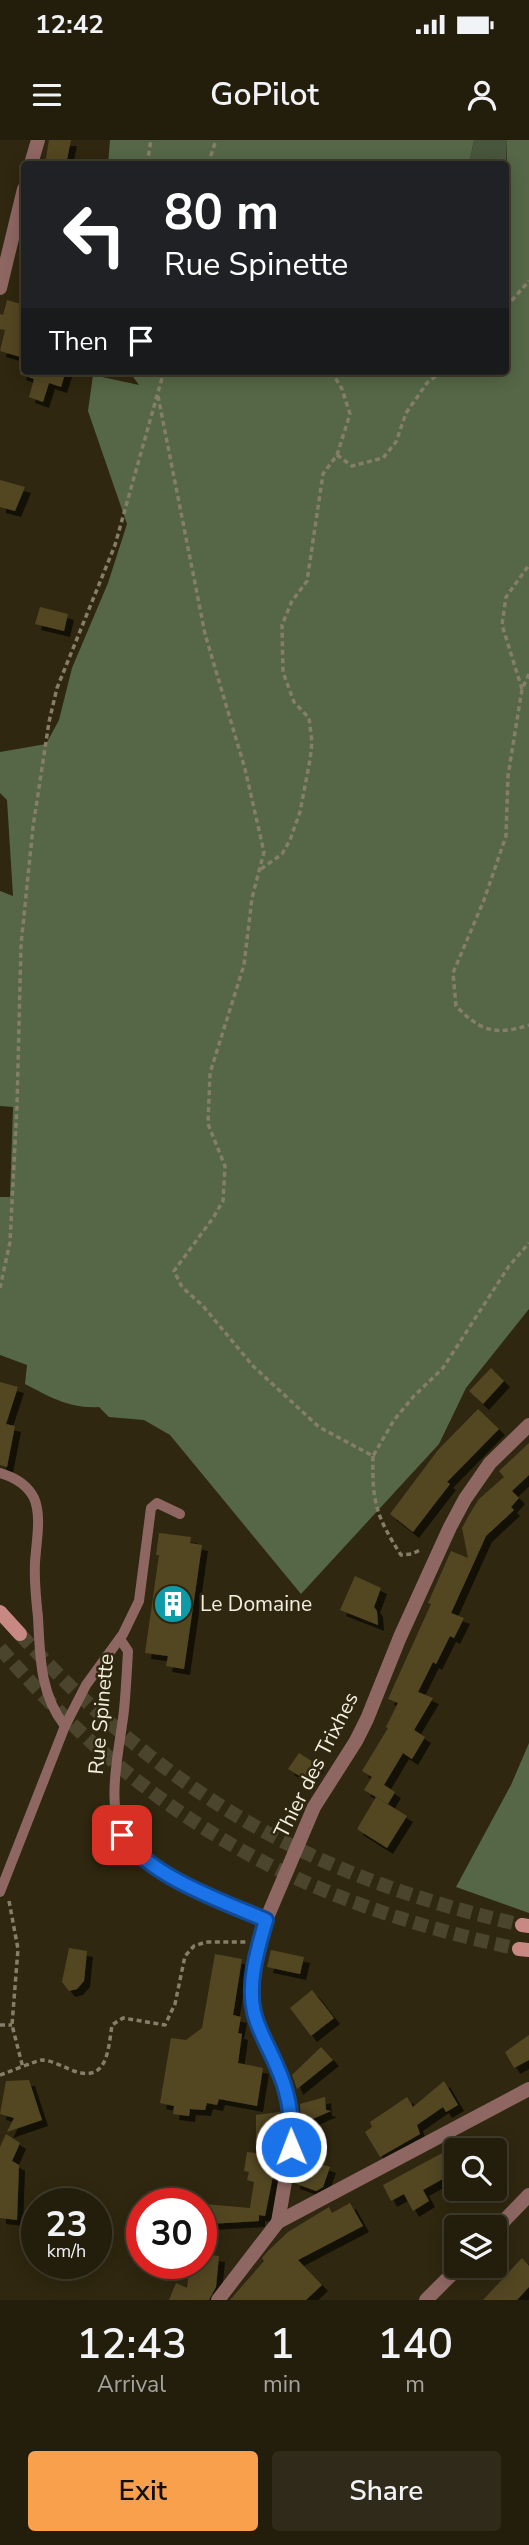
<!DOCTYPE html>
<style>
body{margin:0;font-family:"Nunito Sans",sans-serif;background:#2f2a19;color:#f1f3f6;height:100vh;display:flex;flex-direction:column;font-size:26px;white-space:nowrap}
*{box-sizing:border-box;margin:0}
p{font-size:23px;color:#a3a29d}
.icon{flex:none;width:38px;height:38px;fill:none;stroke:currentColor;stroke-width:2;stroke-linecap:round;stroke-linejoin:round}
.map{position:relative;height:2160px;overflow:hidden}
.sheet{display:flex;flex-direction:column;background:#231d0b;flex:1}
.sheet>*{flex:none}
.guide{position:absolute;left:21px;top:21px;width:488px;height:214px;border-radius:7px;box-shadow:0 4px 18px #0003,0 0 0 2px #403b2c;background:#202124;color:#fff;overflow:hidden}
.tools{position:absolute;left:444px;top:1998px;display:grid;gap:14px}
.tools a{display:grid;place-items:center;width:63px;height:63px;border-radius:7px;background:#231d0b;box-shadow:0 4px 18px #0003,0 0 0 2px #403b2c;font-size:35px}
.speed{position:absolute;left:21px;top:2048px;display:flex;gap:14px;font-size:35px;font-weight:700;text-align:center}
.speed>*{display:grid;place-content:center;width:91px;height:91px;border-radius:50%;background:#231d0b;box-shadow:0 4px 18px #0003,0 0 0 2px #403b2c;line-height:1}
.speed small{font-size:18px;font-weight:400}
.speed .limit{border:10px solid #d22;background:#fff;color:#111}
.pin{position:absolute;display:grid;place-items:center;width:60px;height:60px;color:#fff;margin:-30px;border-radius:14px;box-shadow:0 4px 10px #0006}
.me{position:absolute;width:77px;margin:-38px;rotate:359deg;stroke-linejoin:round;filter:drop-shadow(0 0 5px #0008)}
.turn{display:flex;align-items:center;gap:24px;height:147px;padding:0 28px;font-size:32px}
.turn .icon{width:91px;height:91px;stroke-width:2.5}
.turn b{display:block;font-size:49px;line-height:60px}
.then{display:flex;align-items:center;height:66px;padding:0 28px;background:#0003;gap:14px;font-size:26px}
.eta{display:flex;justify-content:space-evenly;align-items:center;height:119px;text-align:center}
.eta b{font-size:42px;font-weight:600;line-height:49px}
.cta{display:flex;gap:14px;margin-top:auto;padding:14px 28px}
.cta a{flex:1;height:80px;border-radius:7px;background:#f9a04d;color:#111;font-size:28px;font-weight:600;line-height:80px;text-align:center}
.cta a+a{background:#2f2a19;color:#f1f3f6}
.status{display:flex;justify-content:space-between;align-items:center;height:49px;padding:0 35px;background:#231d0b;direction:ltr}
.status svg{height:19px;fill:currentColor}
header{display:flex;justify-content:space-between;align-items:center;height:91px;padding:0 28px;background:#231d0b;font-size:32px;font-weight:600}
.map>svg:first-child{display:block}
</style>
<div class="status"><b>12:42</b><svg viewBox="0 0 49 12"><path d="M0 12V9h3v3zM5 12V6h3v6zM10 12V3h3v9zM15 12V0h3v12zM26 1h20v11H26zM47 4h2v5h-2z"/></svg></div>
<header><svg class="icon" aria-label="menu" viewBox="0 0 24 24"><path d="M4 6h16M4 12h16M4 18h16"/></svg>GoPilot<svg class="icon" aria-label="person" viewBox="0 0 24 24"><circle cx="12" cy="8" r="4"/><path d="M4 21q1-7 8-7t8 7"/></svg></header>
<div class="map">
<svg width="529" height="2160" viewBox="0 0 529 2160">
<defs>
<filter id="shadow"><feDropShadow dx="6" dy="6" stdDeviation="0" flood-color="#0009"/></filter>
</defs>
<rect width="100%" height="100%" fill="#2f270f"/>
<!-- green -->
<path fill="#48563d" d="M474 0H507L506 28V24H469Z"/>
<!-- forest -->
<g fill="#556747">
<path d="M110 0H474L469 24H108Z"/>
<path d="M507 0H529V1169L466 1248 439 1304 301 1454 170 1295 144 1280 109 1277 99 1267C70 1269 50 1257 25 1244L27 1225 0 1215V1057H10L13 967 0 966V751L13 756 7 660 0 653V612L46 604 59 580 72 528 108 443 127 384 88 271 93 235 139 245 129 231H506Z"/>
<path d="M529 1603V1773L456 1747 511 1645Z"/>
</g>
<!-- building -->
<g fill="#534723" filter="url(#shadow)">
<path d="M49 0H71L66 24H45Z"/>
<path d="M7 160 24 165V218L0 211 5 190 0 189V174L3 175Z"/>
<path d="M21 231H66L61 247 49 243 43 262 29 257 34 239 20 234Z"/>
<path d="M0 340 25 347 15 371 0 367Z"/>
<path d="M40 467 68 474 64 491 35 484Z"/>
<path d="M491 1228 504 1241 483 1264 469 1251Z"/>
<path d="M0 1242 18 1247 6 1284 15 1286 7 1327 0 1325Z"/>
<path d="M478 1269 499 1289 447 1342 450 1344 413 1392 390 1374 438 1310Z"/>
<path d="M529 1303V1335L512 1351 519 1358 511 1367 514 1370 486 1396 451 1473 464 1478 454 1498 450 1496 436 1524 433 1522 418 1552 433 1558 414 1590 425 1597 412 1619 403 1613 384 1645 395 1652 388 1664 364 1650 372 1637 362 1631 388 1588 386 1587 398 1563 388 1559 431 1464 428 1463 451 1411 468 1418 462 1388 469 1375 479 1359 504 1337 499 1331Z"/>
<path d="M159 1393 191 1397 190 1403 202 1405 184 1529 166 1526 168 1516 145 1513 159 1415H156Z"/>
<path d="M355 1436 381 1448 374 1467 377 1471 378 1485 340 1470Z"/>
<path d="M299 1613 318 1625 308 1641 288 1629Z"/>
<path d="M376 1657 407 1676 387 1708 357 1689Z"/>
<path d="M69 1808 87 1811 84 1841 77 1849 69 1851 62 1842Z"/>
<path d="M271 1810 304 1817 300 1834 267 1827Z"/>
<path d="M215 1814 242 1819 233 1875 241 1877 238 1893 242 1894 238 1923 263 1928 257 1966 219 1959 217 1965 207 1963 205 1970 190 1969 189 1976 173 1974 174 1966 160 1963 171 1898 186 1900 202 1888Z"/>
<path d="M312 1850 334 1878 311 1896 290 1868Z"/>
<path d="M529 1895V1920L514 1928 505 1912Z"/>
<path d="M321 1907 333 1920 297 1949 292 1935Z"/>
<path d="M29 1940 42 1980 7 1992 14 1978 0 1974 6 1941Z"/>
<path d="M444 1941 458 1965 446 1972 443 1967 417 1985 420 1994 380 2017 365 1992 372 1987 370 1982 407 1957 413 1967Z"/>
<path d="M325 1957 326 1970 331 1971 301 1984 300 1964Z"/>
<path d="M280 1972 281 1993 259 2002 278 2009 276 2037 273 2036 265 2076 259 2075V2081L208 2084 204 2064 250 2068 254 2042 247 2040 249 2032 244 2031 247 2012 256 2013V1975Z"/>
<path d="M6 1994 20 2003 12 2021 19 2025 17 2080 0 2078V2007Z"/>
<path d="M457 2005V2031L423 2050 429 2061 413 2071 404 2054 391 2061 383 2045Z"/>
<path d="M304 2018 330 2027 323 2047 316 2051 294 2043 297 2026 301 2027Z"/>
<path d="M350 2063 363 2086 298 2120 322 2145 306 2160H230L264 2121 262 2118 268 2111 288 2092 329 2067 332 2073Z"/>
<path d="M201 2114 219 2116 216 2147 209 2160H169L176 2143 187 2148 190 2123H201Z"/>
<path d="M522 2118 529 2126V2147L517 2160H483Z"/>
</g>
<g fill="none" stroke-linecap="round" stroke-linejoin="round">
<!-- secondary-tunnel -->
<g stroke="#4c452e" stroke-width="14" stroke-dasharray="14 7" stroke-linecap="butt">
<path d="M20 1494C163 1652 314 1739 522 1785"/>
<path d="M0 1508C147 1678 299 1763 519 1809"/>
</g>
<!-- path -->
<g stroke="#857e6a" stroke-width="3.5" stroke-dasharray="5 3.5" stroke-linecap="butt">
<path d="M147 24 151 0"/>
<path d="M208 24 216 0"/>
<path d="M506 167 529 141"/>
<path d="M158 256 205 494 245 629 264 712 252 758 244 825 210 933 208 984 225 1026 223 1061 213 1078 174 1131 182 1147 203 1166 253 1226 319 1287 373 1316 394 1280 414 1256 443 1228 509 1126 529 1103"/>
<path d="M337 315 352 326 383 318 396 302 406 273 427 243 442 231"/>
<path d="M529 534 522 549 508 636 506 696 484 760 453 833 456 866C480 891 496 896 529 885"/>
<path d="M522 549 502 485 506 457 529 425"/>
<path d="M261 729 282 714 290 700 300 672 310 620 312 602 309 578 294 562 283 532 282 485 292 461 307 441 323 334 337 315 350 274 342 249 331 231"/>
<path d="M0 1148 10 1102 17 965 21 805 33 687 49 582 57 548 115 405 164 231"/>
<path d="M373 1316C372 1362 376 1376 401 1415L412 1414 422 1409"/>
<path d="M9 1761 18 1809 12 1885 23 1928"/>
<path d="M0 1885H12"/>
<path d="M0 1935C9 1932 35 1921 42 1920 50 1920 62 1926 69 1929 107 1946 108 1912 112 1885L123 1878 165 1885 175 1864 185 1816 194 1806 206 1802H247"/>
</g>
<!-- service -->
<g stroke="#8e6763" stroke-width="10">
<path d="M0 1333C14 1337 27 1344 34 1358 42 1376 36 1403 35 1423 34 1441 36 1459 38 1477 40 1516 40 1555 65 1586"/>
<path d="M120 1499 128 1511C127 1530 126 1550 124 1570 120 1609 102 1672 129 1706 153 1735 230 1765 266 1780"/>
<path d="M0 1752 65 1586 86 1545 123 1494 139 1461 151 1368 157 1363 180 1374"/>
</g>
<!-- minor -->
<g stroke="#8e6763" stroke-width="14">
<path d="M31 24 38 0"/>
<path d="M0 148 24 49"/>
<path d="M278 2082 529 1949"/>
<path d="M218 2160 278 2082 291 2007V1981L288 1959 277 1927 257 1883 252 1859 254 1831 266 1780 314 1667 356 1601 367 1579 400 1497 450 1387 465 1359 490 1323 529 1285"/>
</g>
<!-- tertiary -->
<g stroke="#8e6763" stroke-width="14">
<path d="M495 2090 529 2055"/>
<path d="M426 2160 460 2126"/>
</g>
<!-- secondary -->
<g stroke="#c88983" stroke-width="14">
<path d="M0 1472 20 1494"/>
<path d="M522 1785 529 1786"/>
<path d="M519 1809 529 1810"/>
</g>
</g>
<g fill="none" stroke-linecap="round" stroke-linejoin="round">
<!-- route casing -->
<g stroke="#114b97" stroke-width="18">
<path id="route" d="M122 1695C149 1736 221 1761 266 1780 258 1808 247 1843 254 1872 258 1891 270 1909 277 1927 289 1953 293 1979 291 2007"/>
</g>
<!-- route -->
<use href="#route" stroke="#1a73e8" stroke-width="12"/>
</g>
<!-- icons -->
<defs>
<g id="building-disc" transform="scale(2.0125)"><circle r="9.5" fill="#0f9aa8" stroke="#2f270f"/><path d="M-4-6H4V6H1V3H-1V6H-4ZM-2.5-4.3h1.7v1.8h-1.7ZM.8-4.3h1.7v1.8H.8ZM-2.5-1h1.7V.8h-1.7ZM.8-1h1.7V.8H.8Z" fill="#fff"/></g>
</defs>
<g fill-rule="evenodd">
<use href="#building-disc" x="173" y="1464"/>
</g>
<g text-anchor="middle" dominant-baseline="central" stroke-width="5" stroke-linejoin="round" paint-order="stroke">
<!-- poi labels -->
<g font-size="21" fill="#f3eedf" stroke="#2f270f" text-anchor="start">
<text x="200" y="1464">Le Domaine</text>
</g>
<!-- street labels -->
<g font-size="21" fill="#f3eedf" stroke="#2f270f">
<text transform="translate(101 1574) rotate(-85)">Rue Spinette</text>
<text transform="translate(316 1625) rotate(-63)">Thier des Trixhes</text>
</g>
</g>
</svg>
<div class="tools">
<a><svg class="icon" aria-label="search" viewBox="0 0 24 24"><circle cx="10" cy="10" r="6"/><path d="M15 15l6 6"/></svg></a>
<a><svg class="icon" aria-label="layers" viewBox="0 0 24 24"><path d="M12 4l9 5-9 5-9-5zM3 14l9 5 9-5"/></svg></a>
</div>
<div class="speed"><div>23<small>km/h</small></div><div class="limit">30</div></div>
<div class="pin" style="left:122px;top:1695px;background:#d93025"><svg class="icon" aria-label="arrive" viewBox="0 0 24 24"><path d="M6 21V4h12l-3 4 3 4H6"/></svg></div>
<svg class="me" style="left:291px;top:2007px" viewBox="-20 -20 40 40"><circle r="17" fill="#1a73e8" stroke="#fff" stroke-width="3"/><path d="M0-11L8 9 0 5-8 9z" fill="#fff"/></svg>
<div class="guide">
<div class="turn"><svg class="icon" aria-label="left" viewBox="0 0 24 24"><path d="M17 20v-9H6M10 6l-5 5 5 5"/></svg><div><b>80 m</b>Rue Spinette</div></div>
<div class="then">Then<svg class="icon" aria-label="arrive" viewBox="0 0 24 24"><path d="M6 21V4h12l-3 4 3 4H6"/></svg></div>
</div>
</div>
<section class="sheet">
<div class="eta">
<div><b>12:43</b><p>Arrival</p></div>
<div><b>1</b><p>min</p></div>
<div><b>140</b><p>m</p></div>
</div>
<div class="cta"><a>Exit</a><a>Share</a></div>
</section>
